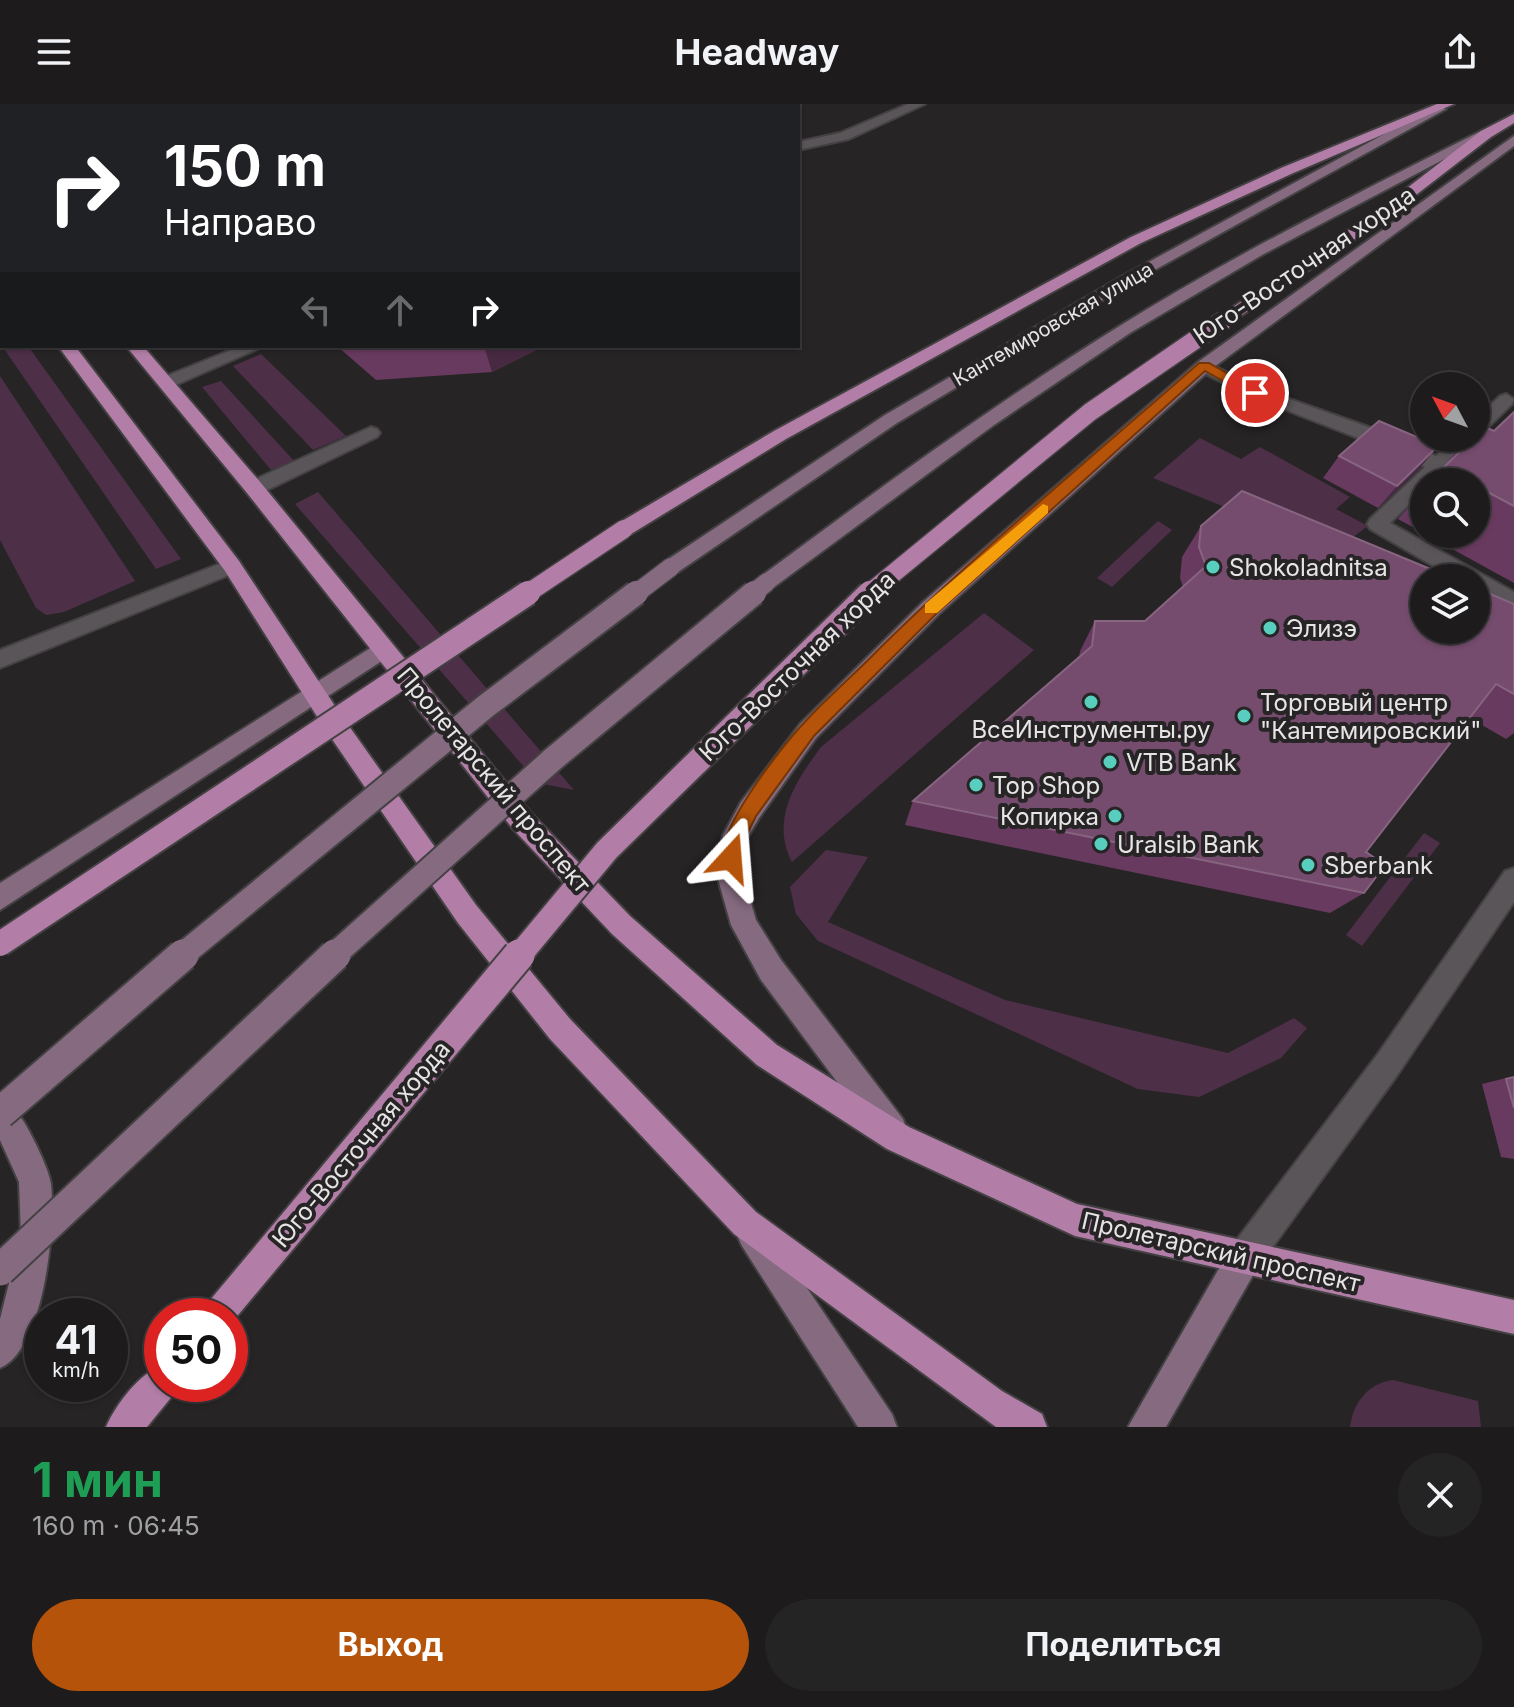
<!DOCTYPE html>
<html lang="ru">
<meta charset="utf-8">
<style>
body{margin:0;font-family:Inter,sans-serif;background:#252425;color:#f1f3f6;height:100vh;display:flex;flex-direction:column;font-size:30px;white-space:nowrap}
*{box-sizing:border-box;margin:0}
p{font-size:26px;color:#a0a1a3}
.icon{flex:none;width:44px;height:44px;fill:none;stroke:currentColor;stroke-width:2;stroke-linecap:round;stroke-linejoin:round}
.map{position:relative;height:1323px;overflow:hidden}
.panel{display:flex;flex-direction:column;background:#1d1b1c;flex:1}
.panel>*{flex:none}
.hud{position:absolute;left:0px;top:0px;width:800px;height:244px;box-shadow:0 2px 6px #0004,0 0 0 2px #3b393b;background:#202124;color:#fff;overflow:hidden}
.needle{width:52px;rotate:311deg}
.fabs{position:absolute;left:1410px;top:268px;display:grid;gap:16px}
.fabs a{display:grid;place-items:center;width:80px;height:80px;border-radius:50%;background:#1d1b1c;box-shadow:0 2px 6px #0004,0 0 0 2px #3b393b;font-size:40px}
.speed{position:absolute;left:24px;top:1194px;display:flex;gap:16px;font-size:40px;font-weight:700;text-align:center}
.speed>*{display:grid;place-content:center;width:104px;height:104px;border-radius:50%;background:#1d1b1c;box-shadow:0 2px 6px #0004,0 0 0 2px #3b393b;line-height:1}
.speed small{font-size:20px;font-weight:400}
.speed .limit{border:12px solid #d22;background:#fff;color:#111}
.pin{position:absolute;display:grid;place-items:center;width:68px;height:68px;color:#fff;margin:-34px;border:4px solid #fff;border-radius:50%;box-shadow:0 2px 8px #0007}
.me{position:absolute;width:88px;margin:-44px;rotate:19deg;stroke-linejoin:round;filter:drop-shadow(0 0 6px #0008)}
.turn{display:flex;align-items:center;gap:28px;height:168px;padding:0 32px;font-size:36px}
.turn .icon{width:104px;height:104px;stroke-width:2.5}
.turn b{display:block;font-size:56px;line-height:68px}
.lanes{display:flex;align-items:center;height:76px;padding:0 32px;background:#0003;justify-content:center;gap:40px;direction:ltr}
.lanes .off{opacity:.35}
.round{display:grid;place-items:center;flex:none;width:84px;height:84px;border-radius:42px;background:#252425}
.summary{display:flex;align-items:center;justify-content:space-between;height:136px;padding:0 32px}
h1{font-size:48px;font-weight:700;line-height:60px;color:#1e9e55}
.action{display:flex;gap:16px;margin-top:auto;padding:16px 32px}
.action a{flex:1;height:92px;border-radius:48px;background:#b45309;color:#fff;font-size:32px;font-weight:700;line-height:92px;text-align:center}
.action a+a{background:#252425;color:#f1f3f6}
header{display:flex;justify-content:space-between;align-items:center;height:104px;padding:0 32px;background:#1d1b1c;font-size:36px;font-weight:700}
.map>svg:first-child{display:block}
</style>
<header><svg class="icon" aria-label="menu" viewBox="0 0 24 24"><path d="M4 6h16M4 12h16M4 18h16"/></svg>Headway<svg class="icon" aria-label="share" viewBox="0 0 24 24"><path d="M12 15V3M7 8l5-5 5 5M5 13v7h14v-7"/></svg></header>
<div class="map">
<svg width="1514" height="1323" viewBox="0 0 1514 1323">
<rect width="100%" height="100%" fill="#272426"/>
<!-- green -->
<g fill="#4e2f48">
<path d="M0 204 2 242H28L181 455 156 465 0 239Z"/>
<path d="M261 250 346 332 313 346 233 262Z"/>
<path d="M0 272 135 477 64 508 46 511 36 504 0 436Z"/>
<path d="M221 277 294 357 271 366 202 283Z"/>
<path d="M1200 334 1241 355 1260 343 1350 393 1336 405 1368 422 1334 447 1153 374Z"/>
<path d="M318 388 574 686 543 680 525 664 295 400Z"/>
<path d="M1158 417 1172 426 1112 483 1097 474Z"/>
<path d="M984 509 1034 546 792 758C770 716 795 678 821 643Z"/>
<path d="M1424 729 1440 739 1362 842 1346 831Z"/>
<path d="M826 746 868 753 828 818 1005 896 1228 949 1294 914 1307 924 1281 954 1199 993 1138 985 818 837 796 810 790 783Z"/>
<path d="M1393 1276 1478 1297 1481 1323H1350C1353 1299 1368 1279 1393 1276Z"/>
</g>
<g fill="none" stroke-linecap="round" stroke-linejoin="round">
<!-- lane casing -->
<g stroke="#434142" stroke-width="4">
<g id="lane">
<path d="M11 0H24L25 2H12Z"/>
<path d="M145 0H162L144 2Z"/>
<path d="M172 0H187L188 2H173Z"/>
<path d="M216 0H233L215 2Z"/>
<path d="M664 0H679L680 2H665Z"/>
<path d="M908 0H925L849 35 798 46V38L840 29Z"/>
<path d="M0 73H2L0 82Z"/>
<path d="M241 242H264L171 283 165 284 156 279 159 275Z"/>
<path d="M1204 257 1261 285 1377 326 1436 352 1455 334H1475L1432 378H1424V386L1390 419 1514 488V506L1476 487V474H1454L1370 425 1367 420 1370 415 1425 363C1350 327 1271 305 1198 266L1196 262Z"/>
<path d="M1506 290 1514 295 1512 300 1482 329 1476 331V315L1500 292Z"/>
<path d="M371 323 377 325 380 329 377 333 261 389H247L244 384 247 379Z"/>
<path d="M232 455 239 457 242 462 239 467 0 564V546Z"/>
</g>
</g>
<!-- street casing -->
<g stroke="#434142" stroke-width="4">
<path id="street" d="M1514 764V798L1398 970 1256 1166 1244 1170 1232 1166 1228 1154 1232 1142 1378 950 1505 767Z"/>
</g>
<!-- secondary casing -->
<g stroke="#434142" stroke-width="4">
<g id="secondary">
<path d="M1436 2 1446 5 1131 179 897 319 678 468H664L661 463 664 458 885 311 1121 173Z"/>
<path d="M1481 27 1492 30 1262 151 1130 229 994 321 774 483H760L757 478 760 473C877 386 994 300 1118 223 1235 150 1358 89 1481 27Z"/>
<path d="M1514 32V42L1210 266 939 510 816 634 759 714 748 733 744 754V775L756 816 781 856 903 1015 907 1026 903 1037 892 1041 881 1037 761 876 731 821 718 775V754L723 731 741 698 800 620 923 498 1198 258Z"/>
<path d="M383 536 391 539 394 545 391 551 0 806V779Z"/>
<path d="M0 999C8 1002 15 1005 20 1012 30 1026 49 1065 51 1080 56 1123 44 1246 0 1264V1215L21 1132 19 1078 0 1036Z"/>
<path d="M753 1115 764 1120 892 1310 897 1323H858L742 1142 737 1131 742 1120Z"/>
<path d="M1244 1138 1256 1142 1260 1154 1256 1166 1166 1323H1128L1232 1142Z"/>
</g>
</g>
<!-- primary casing -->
<g stroke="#434142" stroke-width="4">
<g id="primary">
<path d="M1437 0H1454L1291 70 1141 139 786 335 631 430 624 432 614 425 617 420 774 327 1131 133 1281 64Z"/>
<path d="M1514 10V19L1491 33 1386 114 1230 219H1218V213L1376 108 1481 27Z"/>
<rect x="0" y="79" width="2" height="10"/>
<path d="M0 150 2 151V162L0 161Z"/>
<path d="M58 242H75L239 457 339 608 476 801 570 915 756 1108 1002 1287 1042 1310 1047 1323H996L734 1130 550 935 458 819 323 622 225 467Z"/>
<path d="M126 242H143L261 379 531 709 630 812 777 941 909 1023 1077 1100 1514 1196V1230L1075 1132 887 1045 757 961 612 830 513 725 247 389Z"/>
<path d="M162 1261V1280H179L174 1290 147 1323H106C116 1300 139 1270 162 1261Z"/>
</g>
</g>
<!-- lane -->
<use href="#lane" fill="#595558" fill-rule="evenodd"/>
<!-- street -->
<use href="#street" fill="#595558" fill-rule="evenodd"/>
<!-- secondary -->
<use href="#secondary" fill="#856a80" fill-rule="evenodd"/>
<!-- primary -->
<use href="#primary" fill="#b27ea7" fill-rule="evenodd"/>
<!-- secondary-bridge-far2 casing -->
<g stroke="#434142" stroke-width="21" stroke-linecap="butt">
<g id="secondary-bridge-far2">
<path d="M634 491 671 463"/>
<path d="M751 491 767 478"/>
</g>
</g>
<!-- secondary-bridge-far1 casing -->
<g stroke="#434142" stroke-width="28" stroke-linecap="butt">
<g id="secondary-bridge-far1">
<path d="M180 853 486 602 636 489"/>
<path d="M332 853 553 655 754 489"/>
</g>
</g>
<!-- secondary-bridge casing -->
<g stroke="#434142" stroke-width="35" stroke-linecap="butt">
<g id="secondary-bridge">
<path d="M0 1009 183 851"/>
<path d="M0 1166 335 851"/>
</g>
</g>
<!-- primary-bridge-far2 casing -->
<g stroke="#434142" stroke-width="21" stroke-linecap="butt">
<g id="primary-bridge-far2">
<path d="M525 491 624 425"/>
<path d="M867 491 1090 308 1224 216"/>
</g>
</g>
<!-- primary-bridge-far1 casing -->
<g stroke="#434142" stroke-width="28" stroke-linecap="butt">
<g id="primary-bridge-far1">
<path d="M0 840 528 489"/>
<path d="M518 853 607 746 870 489"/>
</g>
</g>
<!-- primary-bridge casing -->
<g stroke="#434142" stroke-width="35" stroke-linecap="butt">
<path id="primary-bridge" d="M217 1212 519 851"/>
</g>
<!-- secondary-bridge-far2 -->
<use href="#secondary-bridge-far2" stroke="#856a80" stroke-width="18"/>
<!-- secondary-bridge-far1 -->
<use href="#secondary-bridge-far1" stroke="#856a80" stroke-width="24"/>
<!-- secondary-bridge -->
<use href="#secondary-bridge" stroke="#856a80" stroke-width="31"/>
<!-- primary-bridge-far2 -->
<use href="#primary-bridge-far2" stroke="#b27ea7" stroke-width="18"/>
<!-- primary-bridge-far1 -->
<use href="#primary-bridge-far1" stroke="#b27ea7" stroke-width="24"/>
<!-- primary-bridge -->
<use href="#primary-bridge" stroke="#b27ea7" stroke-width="31"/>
</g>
<!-- wall -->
<g fill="#683a5f">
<path d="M274 0H440L441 2H274Z"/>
<path d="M337 242H544L492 268 376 276Z"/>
<path d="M1514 308V479L1425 430H1476V378H1430L1468 334H1476L1479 329 1494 327Z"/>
<path d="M1339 352 1420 364 1378 404 1323 374Z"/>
<path d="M1424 386V429L1398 415Z"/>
<path d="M1201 422 1514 500V629L1506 635 1470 614 1366 748 1364 789 1330 809 905 721 913 697 1079 554 1080 547 1095 517H1145L1183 483 1180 474 1182 453Z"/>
<path d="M1514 972V1055L1501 1053 1482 980Z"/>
</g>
<!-- shaded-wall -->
<g fill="#482942">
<path d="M65 0H109L102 2H66Z"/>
<path d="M310 0H440L441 2H311Z"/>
<path d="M484 242H544L492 268Z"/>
<path d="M1438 342 1420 364 1378 404 1397 382Z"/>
</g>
<!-- building -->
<g fill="#754c6d" stroke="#876480" stroke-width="2">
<path d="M611 0H621L626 2H606Z"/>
<path d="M1514 308V402L1476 382V378H1468L1442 365 1471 337V334H1476V329H1479L1485 323 1494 327Z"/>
<path d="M1379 317 1438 342 1397 382 1339 352Z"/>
<path d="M1242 387 1452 474H1424V526H1476V484L1514 500V590L1496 580 1366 748 1385 761 1364 789 913 697 1092 542 1095 517H1145L1206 462 1199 443 1201 422Z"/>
<path d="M1514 973V1004L1506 975Z"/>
</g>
<!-- route -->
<path fill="#b45309" stroke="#753606" stroke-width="2" d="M1199 259H1209L1261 289 1250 292 1205 267 937 509 814 632 756 712 746 732 738 760 731 763 724 760C711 732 781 644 801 622 825 595 854 571 879 545 981 445 1092 353 1199 259Z"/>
<!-- slow -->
<path fill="#f59e0b" d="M1043 400 1048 402V409L937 509H925V500Z"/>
<!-- markers -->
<g fill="#58cebf" stroke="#272426" stroke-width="3">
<circle cx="1213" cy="463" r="8"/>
<circle cx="1270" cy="524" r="8"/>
<circle cx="1091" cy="598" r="8"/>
<circle cx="1244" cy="612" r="8"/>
<circle cx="1110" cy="658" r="8"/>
<circle cx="976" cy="681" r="8"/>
<circle cx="1115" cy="712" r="8"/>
<circle cx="1101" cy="740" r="8"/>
<circle cx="1308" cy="761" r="8"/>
</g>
<g text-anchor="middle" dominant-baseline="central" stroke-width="8" stroke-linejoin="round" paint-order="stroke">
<!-- far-street labels -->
<g font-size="20" fill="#e6e4e5" stroke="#272426">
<text transform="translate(1053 220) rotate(-30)">Кантемировская улица</text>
</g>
<!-- street labels -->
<g font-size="24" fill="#e6e4e5" stroke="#272426">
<text transform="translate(1304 161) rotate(-34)">Юго-Восточная хорда</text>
<text transform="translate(797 562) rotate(-44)">Юго-Восточная хорда</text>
<text transform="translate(494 676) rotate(50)">Пролетарский проспект</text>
<text transform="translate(361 1040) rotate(-50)">Юго-Восточная хорда</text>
<text transform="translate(1221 1148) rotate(13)">Пролетарский проспект</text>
</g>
<!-- poi labels -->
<g font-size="24" fill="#e6e4e5" stroke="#272426" text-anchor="start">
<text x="1229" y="463">Shokoladnitsa</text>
<text x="1286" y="524">Элизэ</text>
<text x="1260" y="598">Торговый центр<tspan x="1260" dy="28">"Кантемировский"</tspan></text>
<text x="1091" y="625" text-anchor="middle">ВсеИнструменты.ру</text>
<text x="1126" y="658">VTB Bank</text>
<text x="992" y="681">Top Shop</text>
<text x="1099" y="712" text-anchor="end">Копирка</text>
<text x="1117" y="740">Uralsib Bank</text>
<text x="1324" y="761">Sberbank</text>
</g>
</g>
</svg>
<div class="fabs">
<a><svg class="needle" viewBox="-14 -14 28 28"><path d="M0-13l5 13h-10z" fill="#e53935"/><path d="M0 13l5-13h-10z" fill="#a0a1a3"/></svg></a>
<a><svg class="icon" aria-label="search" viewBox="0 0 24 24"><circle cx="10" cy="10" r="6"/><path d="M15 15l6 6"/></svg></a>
<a><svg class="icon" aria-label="layers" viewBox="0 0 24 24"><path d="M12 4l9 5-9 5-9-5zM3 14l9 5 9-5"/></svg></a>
</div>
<div class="speed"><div>41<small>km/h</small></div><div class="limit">50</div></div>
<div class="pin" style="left:1255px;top:289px;background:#d93025"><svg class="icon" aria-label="arrive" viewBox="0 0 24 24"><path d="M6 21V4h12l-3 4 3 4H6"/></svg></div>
<svg class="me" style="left:731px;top:754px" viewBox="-20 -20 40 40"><path d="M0-17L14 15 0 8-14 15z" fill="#b45309" stroke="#fff" stroke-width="4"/></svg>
<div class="hud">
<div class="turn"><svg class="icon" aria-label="right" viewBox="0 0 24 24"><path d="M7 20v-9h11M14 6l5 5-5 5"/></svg><div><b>150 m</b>Направо</div></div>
<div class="lanes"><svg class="icon off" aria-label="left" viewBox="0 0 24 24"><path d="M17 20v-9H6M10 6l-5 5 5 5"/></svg><svg class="icon off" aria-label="ahead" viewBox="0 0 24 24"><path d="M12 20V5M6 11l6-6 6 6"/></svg><svg class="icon" aria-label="right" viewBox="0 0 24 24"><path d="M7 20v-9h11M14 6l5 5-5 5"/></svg></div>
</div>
</div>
<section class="panel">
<div class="summary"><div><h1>1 мин</h1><p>160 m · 06:45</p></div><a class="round"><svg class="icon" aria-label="close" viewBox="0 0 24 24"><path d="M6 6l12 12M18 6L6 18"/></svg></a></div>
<div class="action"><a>Выход</a><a>Поделиться</a></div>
</section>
